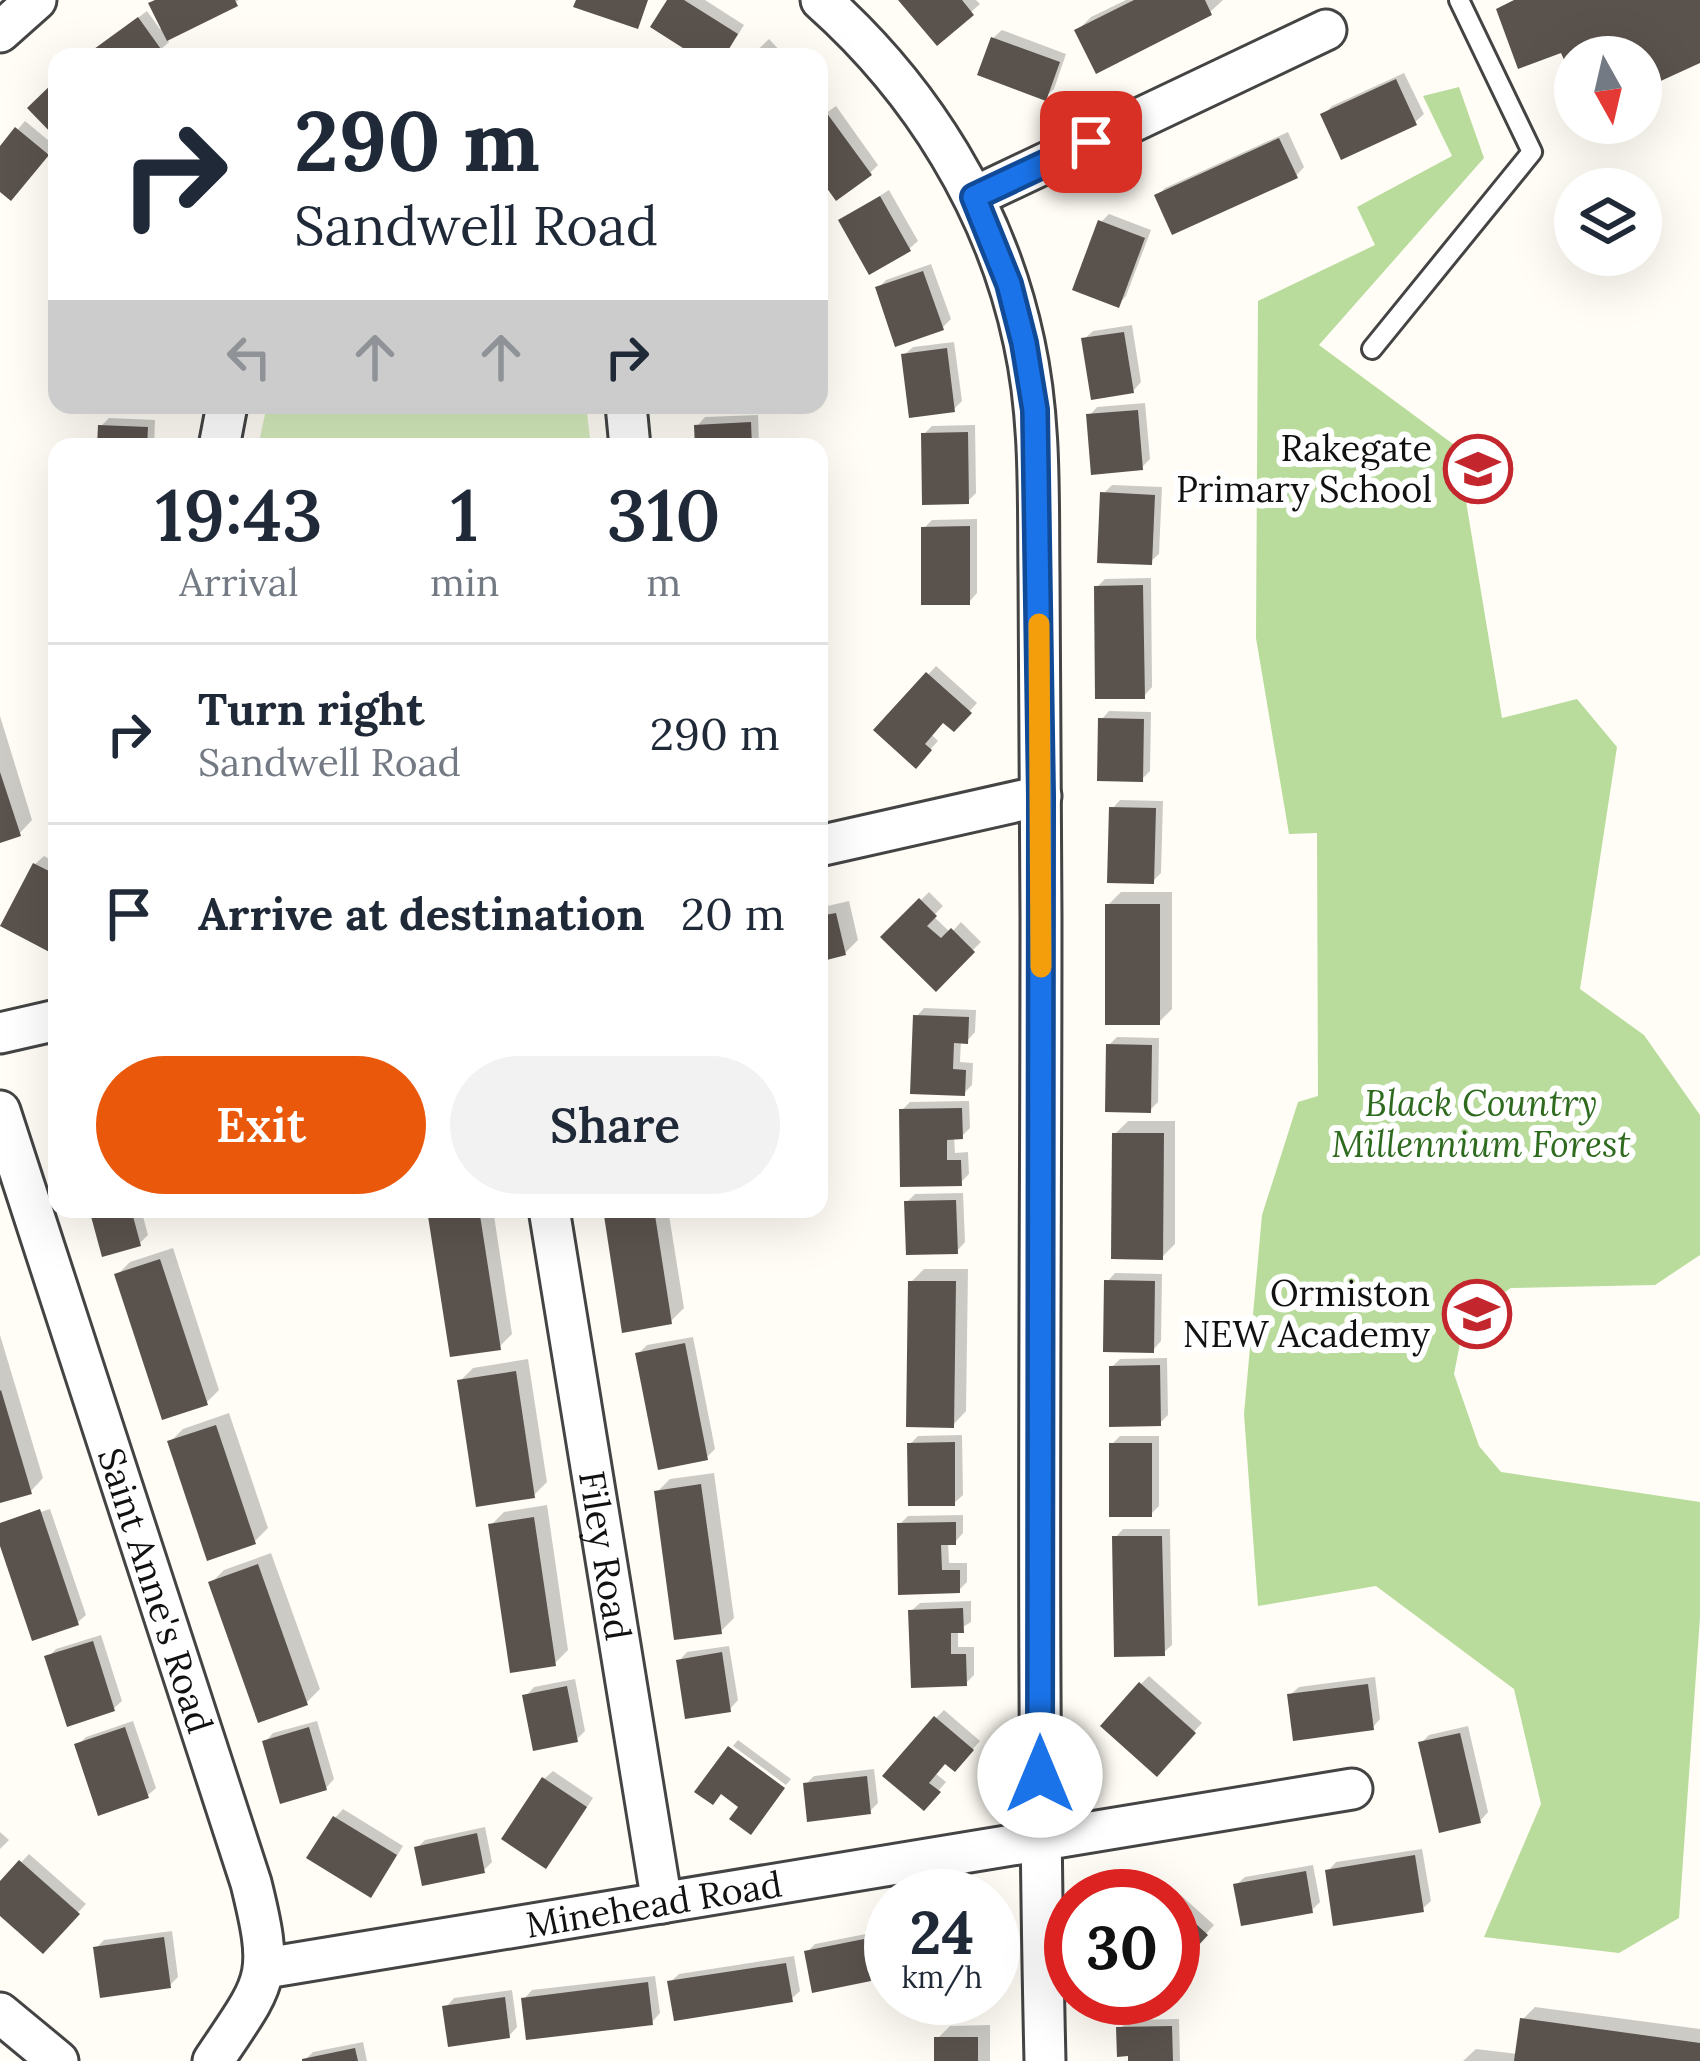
<!DOCTYPE html>
<style>
body{margin:0;font-family:Lora,serif;background:#f2f2f3;color:#1f2937;height:100vh;display:flex;flex-direction:column;font-size:45px;white-space:nowrap}
*{box-sizing:border-box;margin:0}
p{font-size:39px;color:#747a83}
.icon{flex:none;width:66px;height:66px;fill:none;stroke:currentColor;stroke-width:2;stroke-linecap:round;stroke-linejoin:round}
.map{position:relative;flex:1;overflow:hidden}
.side{position:absolute;left:48px;top:438px;width:780px;height:780px;display:flex;flex-direction:column;background:#fff;border-radius:24px;box-shadow:0 12px 48px #0002}
.side>*{flex:none}
.banner{position:absolute;left:48px;top:48px;width:780px;height:366px;border-radius:24px;box-shadow:0 12px 48px #0002;background:#fff;color:#1f2937;overflow:hidden}
.needle{width:78px;rotate:172deg}
.fabs{position:absolute;left:1554px;top:36px;display:grid;gap:24px}
.fabs a{display:grid;place-items:center;width:108px;height:108px;border-radius:50%;background:#fff;box-shadow:0 12px 48px #0002;font-size:60px}
.speed{position:absolute;left:864px;top:1869px;display:flex;gap:24px;font-size:60px;font-weight:700;text-align:center}
.speed>*{display:grid;place-content:center;width:156px;height:156px;border-radius:50%;background:#fff;box-shadow:0 12px 48px #0002;line-height:1}
.speed small{font-size:30px;font-weight:400}
.speed .limit{border:18px solid #d22;background:#fff;color:#111}
.pin{position:absolute;display:grid;place-items:center;width:102px;height:102px;color:#fff;margin:-51px;border-radius:24px;box-shadow:0 6px 18px #0006}
.me{position:absolute;width:132px;margin:-66px;rotate:0deg;stroke-linejoin:round;filter:drop-shadow(0 0 9px #0008)}
.turn{display:flex;align-items:center;gap:42px;height:252px;padding:0 48px;font-size:54px}
.turn .icon{width:156px;height:156px;stroke-width:2.5}
.turn b{display:block;font-size:84px;line-height:102px}
.lanes{display:flex;align-items:center;height:114px;padding:0 48px;background:#0003;justify-content:center;gap:60px;direction:ltr}
.lanes .off{opacity:.35}
.eta{display:flex;justify-content:space-evenly;align-items:center;height:204px;text-align:center}
.eta b{font-size:72px;font-weight:600;line-height:84px}
.primary-button{display:flex;gap:24px;margin-top:auto;padding:24px 48px}
.primary-button a{flex:1;height:138px;border-radius:72px;background:#ea580c;color:#fff;font-size:48px;font-weight:600;line-height:138px;text-align:center}
.primary-button a+a{background:#f2f2f3;color:#1f2937}
ul{padding:0;list-style:none}
li{display:flex;align-items:center;gap:36px;height:180px;padding:0 48px;border-top:3px solid #e0e1e3}
li div{flex:1}
li b{display:block;font-size:45px}
li em{font-style:normal}
.map>svg:first-child{display:block}
</style>
<div class="map">
<svg width="1700" height="2061" viewBox="0 0 1700 2061">
<rect width="100%" height="100%" fill="#fffdf5"/>
<!-- green -->
<path fill="#d5ebbd" d="M267 405H586L591 447H258Z"/>
<!-- forest -->
<path fill="#b9dc9c" d="M1459 87 1484 158 1319 345 1457 447 1502 718 1577 699 1617 747 1580 989 1644 1035 1700 1115V1255L1655 1285 1511 1288 1465 1318 1454 1374 1479 1446 1501 1472 1700 1502V1617L1679 1918 1619 1953 1484 1937 1541 1804 1514 1689 1376 1586 1258 1606 1244 1414 1262 1215 1298 1102 1318 1096 1317 833 1289 834 1256 638 1258 301 1375 245 1357 207 1452 156 1423 96Z"/>
<!-- shadow -->
<g fill="#0003">
<path d="M155 0H239L167 38 169 42 152 57H92L99 47 147 11 160 29 163 27Z"/>
<path d="M670 0H705L744 25 724 57H703Z"/>
<path d="M902 0H976L980 4 937 42Z"/>
<path d="M1126 0H1223L1210 12 1078 30 1091 17Z"/>
<path d="M1002 30 1066 54 1054 89 1045 97 993 38Z"/>
<path d="M769 39 786 57H750Z"/>
<path d="M1404 73 1424 114 1415 122 1324 114 1332 106Z"/>
<path d="M836 106 878 165 870 173 819 172V118Z"/>
<path d="M25 121 54 145 19 189 0 188V150Z"/>
<path d="M1288 132 1304 167 1296 176 1157 196 1165 188Z"/>
<path d="M889 190 918 241 909 249 842 220Z"/>
<path d="M1109 214 1151 230 1126 296 1118 305 1101 222Z"/>
<path d="M931 264 951 319 942 328 878 288 886 280Z"/>
<path d="M1132 325 1141 382 1133 391 1084 339 1093 331Z"/>
<path d="M954 342 962 401 954 409 904 355 913 347Z"/>
<path d="M1145 403 1150 459 1142 467 1089 416 1097 407Z"/>
<path d="M138 405H169L161 413Z"/>
<path d="M758 415 759 447H698L697 426 705 417Z"/>
<path d="M109 418 155 420 154 447H100L101 426Z"/>
<path d="M975 425 976 493 968 501 924 434 932 426Z"/>
<path d="M1112 485 1162 487 1159 554 1150 562 1103 494Z"/>
<path d="M977 519V593L969 602 924 528 932 520Z"/>
<path d="M1151 578 1152 687 1144 696 1097 587 1105 579Z"/>
<path d="M936 666 977 703 954 728 944 720 931 734 938 741 916 765 877 730Z"/>
<path d="M1109 711 1151 712 1150 771 1142 779 1101 720Z"/>
<path d="M0 716 32 820 19 834 0 839Z"/>
<path d="M1120 800 1163 801 1161 873 1153 881 1112 809Z"/>
<path d="M44 856 57 863V953L35 864Z"/>
<path d="M929 892 943 906 933 916 951 933 961 922 981 942 936 987 884 937Z"/>
<path d="M1121 892H1172V1009L1159 1022 1108 905Z"/>
<path d="M849 901 858 940 845 953 819 959V908Z"/>
<path d="M924 1008 976 1010 975 1032 967 1041 961 1040 960 1062 973 1063 972 1085 964 1093 916 1017Z"/>
<path d="M1117 1037 1159 1038 1158 1102 1150 1110 1109 1045Z"/>
<path d="M969 1101 970 1128 962 1136H954L955 1153 968 1152 969 1174 960 1183 902 1110 910 1102Z"/>
<path d="M1128 1121H1175V1244L1162 1257 1115 1134Z"/>
<path d="M963 1193 965 1242 957 1251 907 1202 915 1194Z"/>
<path d="M92 1209H141L148 1235 140 1243Z"/>
<path d="M433 1209H493L512 1334 499 1347Z"/>
<path d="M606 1209H668L684 1308 671 1321Z"/>
<path d="M173 1248 219 1390 206 1403 117 1275 130 1262Z"/>
<path d="M924 1269H968L966 1411 953 1425 911 1282Z"/>
<path d="M1115 1273 1162 1274 1161 1341 1153 1350 1107 1282Z"/>
<path d="M0 1335 43 1478 30 1492 0 1500Z"/>
<path d="M693 1337 715 1449 706 1458 638 1354 647 1345Z"/>
<path d="M1167 1358 1168 1415 1160 1423 1112 1367 1120 1359Z"/>
<path d="M528 1359 547 1482 534 1495 460 1381 473 1368Z"/>
<path d="M229 1413 268 1528 255 1541 170 1442 183 1429Z"/>
<path d="M962 1435 963 1495 954 1503 910 1444 918 1436Z"/>
<path d="M1120 1436H1159V1506L1151 1514 1112 1444Z"/>
<path d="M714 1473 734 1618 721 1631 657 1492 670 1479Z"/>
<path d="M547 1505 568 1650 555 1663 491 1525 504 1512Z"/>
<path d="M50 1509 86 1615 77 1623 0 1537 2 1520V1525Z"/>
<path d="M963 1515V1533L955 1542H948L949 1563H967V1582L959 1590 900 1524 908 1516Z"/>
<path d="M1123 1529H1170L1172 1645 1163 1653 1115 1538Z"/>
<path d="M271 1553 320 1689 307 1702 211 1583 224 1570Z"/>
<path d="M971 1601V1622L958 1630V1647H974V1675L966 1683 911 1611 920 1603Z"/>
<path d="M101 1635 122 1701 113 1709 48 1657 56 1649Z"/>
<path d="M729 1646 738 1700 730 1709 679 1661 687 1652Z"/>
<path d="M1149 1676 1202 1723 1157 1772 1141 1684Z"/>
<path d="M1375 1677 1380 1719 1372 1728 1290 1695 1299 1687Z"/>
<path d="M575 1679 585 1731 577 1739 526 1696 534 1687Z"/>
<path d="M944 1710 980 1741 963 1760H946L935 1773 946 1782 924 1807 936 1718Z"/>
<path d="M133 1721 156 1788 147 1796 78 1745 86 1737Z"/>
<path d="M317 1721 334 1779 326 1788 265 1742 273 1733Z"/>
<path d="M1468 1726 1488 1812 1480 1821 1421 1743 1429 1735Z"/>
<path d="M738 1740 791 1779 786 1785 733 1746Z"/>
<path d="M874 1769 878 1803 870 1811 806 1784 814 1776Z"/>
<path d="M553 1771 593 1798 554 1857 544 1779Z"/>
<path d="M343 1809 403 1846 378 1886 335 1818Z"/>
<path d="M485 1827 492 1862 484 1870 417 1848 425 1840Z"/>
<path d="M0 1832 9 1840 0 1849Z"/>
<path d="M1422 1849 1431 1901 1422 1909 1328 1871 1336 1862Z"/>
<path d="M29 1854 86 1904 43 1950 0 1912V1885Z"/>
<path d="M1313 1865 1320 1902 1312 1910 1236 1885 1245 1877Z"/>
<path d="M1175 1890 1214 1925 1173 1970V1896H1169Z"/>
<path d="M172 1931 178 1977 170 1985 96 1948 104 1940Z"/>
<path d="M871 1933 878 1970 870 1979 807 1952 815 1944Z"/>
<path d="M794 1956 800 1991 791 1999 670 1982 679 1974Z"/>
<path d="M655 1976 660 2013 652 2022 524 1999 532 1990Z"/>
<path d="M512 1990 517 2027 509 2036 446 2007 454 1998Z"/>
<path d="M1535 2007 1700 2029V2061H1463L1476 2049 1518 2054 1522 2020Z"/>
<path d="M1179 2019 1180 2061H1131L1120 2029 1128 2020Z"/>
<path d="M990 2025V2061H937V2039L950 2026Z"/>
<path d="M363 2042 367 2061H304L313 2052Z"/>
</g>
<!-- building -->
<g fill="#5a524d">
<path d="M155 0H235L238 6 167 41 148 3Z"/>
<path d="M576 0H648L638 29 573 7Z"/>
<path d="M667 0H684L738 34 724 57H697L650 27Z"/>
<path d="M898 0H962L974 15 937 46Z"/>
<path d="M1134 0H1205L1212 15 1096 74 1074 30Z"/>
<path d="M1514 0H1700V63L1641 90V57H1575V84L1561 53 1518 69 1496 9Z"/>
<path d="M138 17 163 52 157 57H83Z"/>
<path d="M991 37 1060 62 1046 101 977 75Z"/>
<path d="M57 79V139L27 108Z"/>
<path d="M1396 79 1417 125 1341 160 1320 114Z"/>
<path d="M826 112 872 175 836 201 819 177V117Z"/>
<path d="M15 127 49 155 11 201 0 192V146Z"/>
<path d="M1279 138 1298 178 1172 235 1154 195Z"/>
<path d="M880 196 911 251 869 275 838 220Z"/>
<path d="M1098 220 1145 238 1119 308 1072 290Z"/>
<path d="M923 271 944 330 895 347 875 287Z"/>
<path d="M1124 332 1134 393 1091 400 1081 338Z"/>
<path d="M947 348 955 412 909 418 901 354Z"/>
<path d="M1138 410 1143 470 1091 475 1086 414Z"/>
<path d="M751 422 752 447H695L694 425Z"/>
<path d="M98 425 148 427 147 447H97Z"/>
<path d="M968 432 969 504 922 505 921 433Z"/>
<path d="M1100 492 1155 495 1152 565 1097 563Z"/>
<path d="M970 526V605H921V527Z"/>
<path d="M1143 585 1145 699H1095L1094 586Z"/>
<path d="M926 672 972 713 954 732 943 723 925 744 932 750 916 769 873 730Z"/>
<path d="M1098 718 1144 719 1143 782 1097 781Z"/>
<path d="M0 772 21 836 0 843Z"/>
<path d="M1109 807 1156 808 1154 884 1107 883Z"/>
<path d="M33 863 57 875V956L0 926Z"/>
<path d="M919 898 937 916 927 926 941 938 951 928 975 952 936 992 880 937Z"/>
<rect x="1105" y="904" width="55" height="121"/>
<path d="M836 913 846 955 819 962V916Z"/>
<path d="M913 1015 969 1017 968 1044 954 1043 953 1069 966 1070 965 1096 910 1094Z"/>
<path d="M1106 1044 1152 1045 1151 1113 1105 1112Z"/>
<path d="M962 1108 963 1139 947 1140V1160H961L962 1186 900 1187 899 1109Z"/>
<path d="M1112 1133H1164L1163 1260 1111 1259Z"/>
<path d="M956 1200 958 1254 906 1255 904 1201Z"/>
<path d="M89 1209H131L141 1246 102 1257Z"/>
<path d="M479 1209 501 1350 450 1357 427 1210Z"/>
<path d="M603 1209H654L672 1324 622 1333Z"/>
<path d="M160 1259 208 1405 162 1420 114 1274Z"/>
<path d="M1104 1280 1155 1281 1154 1353 1103 1352Z"/>
<path d="M908 1281H956L954 1428 906 1427Z"/>
<path d="M685 1343 708 1460 658 1470 635 1353Z"/>
<path d="M1160 1365 1161 1426 1109 1427V1366Z"/>
<path d="M516 1371 535 1498 476 1507 457 1380Z"/>
<path d="M1 1390 32 1494 0 1503V1391Z"/>
<path d="M216 1425 256 1544 207 1561 167 1441Z"/>
<path d="M955 1442V1506H908L907 1443Z"/>
<rect x="1109" y="1443" width="43" height="74"/>
<path d="M701 1484 722 1634 674 1640 654 1491Z"/>
<path d="M40 1509 79 1625 32 1641 0 1546V1523Z"/>
<path d="M534 1517 556 1666 510 1673 488 1524Z"/>
<path d="M956 1522V1545H941L942 1570H960V1593L898 1595 897 1523Z"/>
<path d="M1112 1536H1162L1165 1656 1114 1657Z"/>
<path d="M258 1564 308 1705 258 1723 208 1582Z"/>
<path d="M963 1608 964 1633H951V1654H966L967 1686 911 1688 908 1610Z"/>
<path d="M93 1641 115 1711 67 1727 44 1656Z"/>
<path d="M722 1652 731 1712 685 1719 676 1660Z"/>
<path d="M1139 1682 1196 1733 1157 1777 1100 1726Z"/>
<path d="M1368 1684 1374 1730 1293 1741 1287 1694Z"/>
<path d="M567 1686 578 1742 533 1751 522 1695Z"/>
<path d="M934 1716 974 1750 955 1772 945 1764 929 1783 941 1792 924 1811 882 1776Z"/>
<path d="M125 1727 149 1798 98 1816 74 1744Z"/>
<path d="M309 1727 327 1790 280 1804 262 1741Z"/>
<path d="M1460 1733 1481 1823 1439 1833 1418 1742Z"/>
<path d="M728 1746 785 1788 751 1835 729 1819 738 1807 721 1794 713 1805 694 1792Z"/>
<path d="M867 1776 871 1814 807 1822 803 1783Z"/>
<path d="M542 1777 587 1807 546 1869 501 1839Z"/>
<path d="M333 1816 397 1855 371 1898 306 1858Z"/>
<path d="M477 1833 485 1873 422 1886 414 1847Z"/>
<path d="M1415 1855 1424 1912 1333 1926 1325 1870Z"/>
<path d="M19 1860 80 1914 43 1954 0 1916V1881Z"/>
<path d="M1306 1871 1313 1913 1241 1926 1233 1884Z"/>
<path d="M1173 1903 1208 1935 1173 1973Z"/>
<path d="M164 1937 171 1988 100 1998 93 1947Z"/>
<path d="M864 1939 871 1981 812 1993 804 1951Z"/>
<path d="M891 1941V1972L875 1957Z"/>
<path d="M786 1963 793 2002 674 2021 667 1981Z"/>
<path d="M648 1982 653 2025 526 2040 521 1998Z"/>
<path d="M505 1997 510 2038 448 2047 442 2006Z"/>
<path d="M919 1998H969L946 2023Z"/>
<path d="M1520 2018 1700 2043V2061H1514Z"/>
<path d="M1172 2026 1173 2061H1128V2056L1117 2057 1116 2027Z"/>
<rect x="934" y="2037" width="44" height="24"/>
<path d="M355 2048 358 2061H302V2059Z"/>
</g>
<g fill="none" stroke-linecap="round" stroke-linejoin="round">
<!-- lane casing -->
<g stroke="#444" stroke-width="24">
<path id="lane" d="M1372 349 1532 152 1459 0"/>
</g>
<!-- street casing -->
<g stroke="#444" stroke-width="45">
<g id="street">
<path d="M821 0C922 90 996 209 1024 342 1041 419 1038 498 1039 576 1040 690 1041 804 1041 918 1041 1299 1036 1680 1045 2061"/>
<path d="M0 32 36 0"/>
<path d="M974 197 1326 30"/>
<path d="M626 405 630 447"/>
<path d="M219 447 227 405"/>
<path d="M819 846 1041 796"/>
<path d="M0 1033 57 1020"/>
<path id="s1" d="M0 1111 251 1883C275 1980 267 1980 213 2061"/>
<path id="s2" d="M549 1209 662 1903"/>
<path id="s3" d="M266 1968 1352 1789"/>
<path d="M0 2013 58 2061"/>
</g>
</g>
<!-- lane -->
<use href="#lane" stroke="#fff" stroke-width="18"/>
<!-- street -->
<use href="#street" stroke="#fff" stroke-width="39"/>
</g>
<g fill="none" stroke-linecap="round" stroke-linejoin="round">
<!-- route casing -->
<g stroke="#114b97" stroke-width="30">
<path id="route" d="M1040 1775 1041 796 1035 410 1024 343 1009 284 974 197 1091 142"/>
</g>
<!-- route -->
<use href="#route" stroke="#1a73e8" stroke-width="21"/>
<!-- slow -->
<path stroke="#f59e0b" stroke-width="21" d="M1039 624 1041 967"/>
</g>
<!-- icons -->
<defs>
<g id="school-ring" transform="scale(3.45)"><circle r="9.5" fill="#fff" stroke="#c4262e" stroke-width="1.5"/><path d="M0-5L7-2L0 1L-7-2ZM-4 1L0 2.5L4 1V4Q0 6-4 4Z" fill="#c4262e"/></g>
</defs>
<g fill-rule="evenodd">
<use href="#school-ring" x="1478" y="469"/>
<use href="#school-ring" x="1477" y="1314"/>
</g>
<g text-anchor="middle" dominant-baseline="central" stroke-width="12" stroke-linejoin="round" paint-order="stroke">
<!-- poi labels -->
<g font-size="36" fill="#111" stroke="#fff" text-anchor="end">
<text x="1432" y="448">Rakegate<tspan x="1432" dy="41">Primary School</tspan></text>
<text x="1430" y="1293">Ormiston<tspan x="1430" dy="41">NEW Academy</tspan></text>
</g>
<!-- park labels -->
<g font-size="36" font-style="italic" fill="#2f6b1f" stroke="#fff">
<text x="1481" y="1103">Black Country<tspan x="1481" dy="41">Millennium Forest</tspan></text>
</g>
<!-- street labels -->
<g font-size="36" fill="#111" stroke="#fff">
<text stroke="none"><textPath href="#s2" startOffset="351">Filey Road</textPath></text>
<text stroke="none"><textPath href="#s1" startOffset="504">Saint Anne's Road</textPath></text>
<text stroke="none"><textPath href="#s3" startOffset="393">Minehead Road</textPath></text>
</g>
</g>
</svg>
<div class="fabs">
<a><svg class="needle" viewBox="-14 -14 28 28"><path d="M0-13l5 13h-10z" fill="#e53935"/><path d="M0 13l5-13h-10z" fill="#747a83"/></svg></a>
<a><svg class="icon" aria-label="layers" viewBox="0 0 24 24"><path d="M12 4l9 5-9 5-9-5zM3 14l9 5 9-5"/></svg></a>
</div>
<div class="speed"><div>24<small>km/h</small></div><div class="limit">30</div></div>
<div class="pin" style="left:1091px;top:142px;background:#d93025"><svg class="icon" aria-label="arrive" viewBox="0 0 24 24"><path d="M6 21V4h12l-3 4 3 4H6"/></svg></div>
<svg class="me" style="left:1040px;top:1775px" viewBox="-20 -20 40 40"><circle r="19" fill="#fff"/><path d="M0-13L10 11 0 6-10 11z" fill="#1a73e8"/></svg>
<div class="banner">
<div class="turn"><svg class="icon" aria-label="right" viewBox="0 0 24 24"><path d="M7 20v-9h11M14 6l5 5-5 5"/></svg><div><b>290 m</b>Sandwell Road</div></div>
<div class="lanes"><svg class="icon off" aria-label="left" viewBox="0 0 24 24"><path d="M17 20v-9H6M10 6l-5 5 5 5"/></svg><svg class="icon off" aria-label="ahead" viewBox="0 0 24 24"><path d="M12 20V5M6 11l6-6 6 6"/></svg><svg class="icon off" aria-label="ahead" viewBox="0 0 24 24"><path d="M12 20V5M6 11l6-6 6 6"/></svg><svg class="icon" aria-label="right" viewBox="0 0 24 24"><path d="M7 20v-9h11M14 6l5 5-5 5"/></svg></div>
</div>
<section class="side">
<div class="eta">
<div><b>19:43</b><p>Arrival</p></div>
<div><b>1</b><p>min</p></div>
<div><b>310</b><p>m</p></div>
</div>
<ul>
<li><svg class="icon" aria-label="right" viewBox="0 0 24 24"><path d="M7 20v-9h11M14 6l5 5-5 5"/></svg><div><b>Turn right</b><p>Sandwell Road</p></div><em>290 m</em></li>
<li><svg class="icon" aria-label="arrive" viewBox="0 0 24 24"><path d="M6 21V4h12l-3 4 3 4H6"/></svg><div><b>Arrive at destination</b></div><em>20 m</em></li>
</ul>
<div class="primary-button"><a>Exit</a><a>Share</a></div>
</section>
</div>
